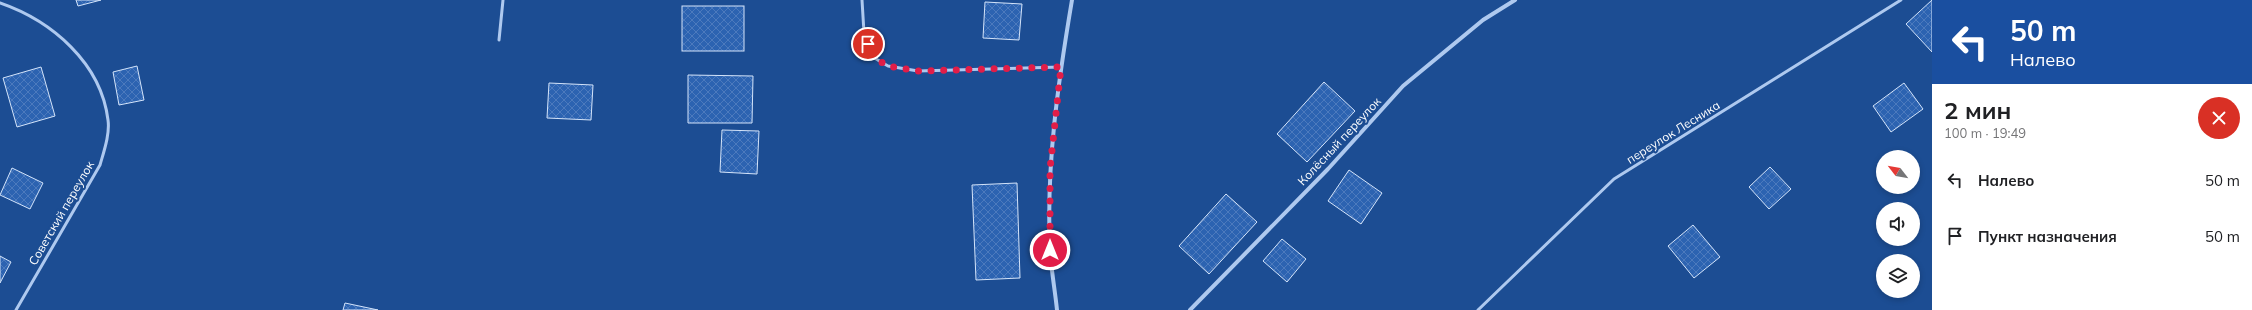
<!DOCTYPE html>
<html lang="ru">
<meta charset="utf-8">
<style>
body{margin:0;font-family:Mulish,sans-serif;background:#f6f6f6;color:#202124;height:100vh;display:flex;flex-direction:column;font-size:15px;white-space:nowrap}
*{box-sizing:border-box;margin:0}
p{font-size:13px;color:#757577}
.icon{flex:none;width:22px;height:22px;fill:none;stroke:currentColor;stroke-width:2;stroke-linecap:round;stroke-linejoin:round}
.map{position:relative;flex:1;overflow:hidden}
.side{display:flex;flex-direction:column;background:#fff;width:320px}
.side>*{flex:none}
.banner{background:#1a4fa0;color:#fff;overflow:hidden}
.needle{width:26px;rotate:301deg}
.buttons{position:absolute;left:1876px;top:150px;display:grid;gap:8px}
.buttons a{display:grid;place-items:center;width:44px;height:44px;border-radius:50%;background:#fff;box-shadow:0 2px 6px #0003;font-size:20px}
.pin{position:absolute;display:grid;place-items:center;width:34px;height:34px;color:#fff;margin:-17px;border:2px solid #fff;border-radius:50%;box-shadow:0 1px 4px #0007}
.me{position:absolute;width:44px;margin:-22px;rotate:0deg;stroke-linejoin:round;filter:drop-shadow(0 0 3px #0008)}
.turn{display:flex;align-items:center;gap:14px;height:84px;padding:0 12px;font-size:18px}
.turn .icon{width:52px;height:52px;stroke-width:2.5}
.turn b{display:block;font-size:28px;line-height:34px}
.round{display:grid;place-items:center;flex:none;width:42px;height:42px;border-radius:21px;background:#f6f6f6}
.summary{display:flex;align-items:center;justify-content:space-between;height:68px;padding:0 12px}
h1{font-size:24px;font-weight:700;line-height:30px}
ul{padding:0;list-style:none}
li{display:flex;align-items:center;gap:12px;height:56px;padding:0 12px}
li div{flex:1}
li b{display:block;font-size:15px}
li em{font-style:normal}
main{display:flex;flex:1;min-height:0}
.map>svg:first-child{display:block}
</style>
<main>
<div class="map">
<svg width="1932" height="310" viewBox="0 0 1932 310">
<defs>
<pattern id="building-cross-hatch" width="8" height="8" patternUnits="userSpaceOnUse"><rect width="8" height="8" fill="#2c63b1"/><path d="M0 0l8 8M0 8l8-8" fill="none" stroke="#4c7abd"/></pattern>
</defs>
<rect width="100%" height="100%" fill="#1c4d93"/>
<!-- building -->
<g fill="url(#building-cross-hatch)" stroke="#d4e4fa">
<path d="M76 0H101L78 6Z"/>
<path d="M1932 0V52L1906 24Z"/>
<path d="M985 2 1022 4 1019 40 983 38Z"/>
<rect x="682" y="6" width="62" height="45"/>
<path d="M137 66 144 100 119 105 113 72Z"/>
<path d="M41 67 55 116 17 127 3 78Z"/>
<path d="M688 75 753 76 752 123H688Z"/>
<path d="M1324 82 1355 111 1307 162 1277 134Z"/>
<path d="M549 83 593 85 591 120 547 118Z"/>
<path d="M1904 83 1923 109 1891 132 1873 106Z"/>
<path d="M722 130 759 131 757 174 720 172Z"/>
<path d="M1770 167 1791 189 1769 209 1749 187Z"/>
<path d="M12 168 43 183 30 209 0 195Z"/>
<path d="M1349 170 1382 193 1361 224 1328 201Z"/>
<path d="M1017 183 1020 278 976 280 972 185Z"/>
<path d="M1226 194 1257 222 1209 274 1179 246Z"/>
<path d="M1693 225 1720 257 1694 278 1668 246Z"/>
<path d="M1282 239 1306 259 1287 282 1263 261Z"/>
<path d="M0 256 11 262 0 283Z"/>
<path d="M345 303 378 310H343Z"/>
</g>
<g fill="none" stroke-linecap="round" stroke-linejoin="round">
<!-- service -->
<g stroke="#aec9ef" stroke-width="3">
<path d="M862 0 864 33 871 56 888 66 918 71 1061 67"/>
<path d="M0 3C52 21 101 63 108 120 110 134 104 151 100 165L16 310"/>
<path d="M499 40 503 0"/>
<path d="M1478 310 1614 179 1901 0"/>
</g>
<!-- minor -->
<g stroke="#aec9ef" stroke-width="4">
<path d="M1057 310C1055 290 1051 269 1050 249 1046 165 1058 83 1072 0"/>
<path d="M1190 310 1328 169 1403 86 1483 20 1515 0"/>
</g>
</g>
<g fill="none" stroke-linecap="round" stroke-linejoin="round">
<!-- route -->
<path stroke="#e11d48" stroke-width="7" stroke-dasharray="0 12.6" d="M868 44 871 56 888 66 918 71 1061 67 1050 169V250"/>
</g>
<g text-anchor="middle" dominant-baseline="central" stroke-width="4" stroke-linejoin="round" paint-order="stroke">
<!-- street labels -->
<g font-size="12" fill="#fff" stroke="#1c4d93">
<text transform="translate(1673 132) rotate(-32)">переулок Лесника</text>
<text transform="translate(1339 141) rotate(-47)">Колёсный переулок</text>
<text transform="translate(61 213) rotate(-60)">Советский переулок</text>
</g>
</g>
</svg>
<div class="buttons">
<a><svg class="needle" viewBox="-14 -14 28 28"><path d="M0-13l5 13h-10z" fill="#e53935"/><path d="M0 13l5-13h-10z" fill="#757577"/></svg></a>
<a><svg class="icon" aria-label="sound" viewBox="0 0 24 24"><path d="M4 9h4l5-4v14l-5-4H4zM17 9q2 3 0 6"/></svg></a>
<a><svg class="icon" aria-label="layers" viewBox="0 0 24 24"><path d="M12 4l9 5-9 5-9-5zM3 14l9 5 9-5"/></svg></a>
</div>
<div class="pin" style="left:868px;top:44px;background:#d93025"><svg class="icon" aria-label="arrive" viewBox="0 0 24 24"><path d="M6 21V4h12l-3 4 3 4H6"/></svg></div>
<svg class="me" style="left:1050px;top:250px" viewBox="-20 -20 40 40"><circle r="17" fill="#e11d48" stroke="#fff" stroke-width="3"/><path d="M0-11L8 9 0 5-8 9z" fill="#fff"/></svg>
</div>
<section class="side">
<div class="banner">
<div class="turn"><svg class="icon" aria-label="left" viewBox="0 0 24 24"><path d="M17 20v-9H6M10 6l-5 5 5 5"/></svg><div><b>50 m</b>Налево</div></div>
</div>
<div class="summary"><div><h1>2 мин</h1><p>100 m · 19:49</p></div><a class="round" style="background:#d93025;color:#fff"><svg class="icon" aria-label="close" viewBox="0 0 24 24"><path d="M6 6l12 12M18 6L6 18"/></svg></a></div>
<ul>
<li><svg class="icon" aria-label="left" viewBox="0 0 24 24"><path d="M17 20v-9H6M10 6l-5 5 5 5"/></svg><div><b>Налево</b></div><em>50 m</em></li>
<li><svg class="icon" aria-label="arrive" viewBox="0 0 24 24"><path d="M6 21V4h12l-3 4 3 4H6"/></svg><div><b>Пункт назначения</b></div><em>50 m</em></li>
</ul>
</section>
</main>
